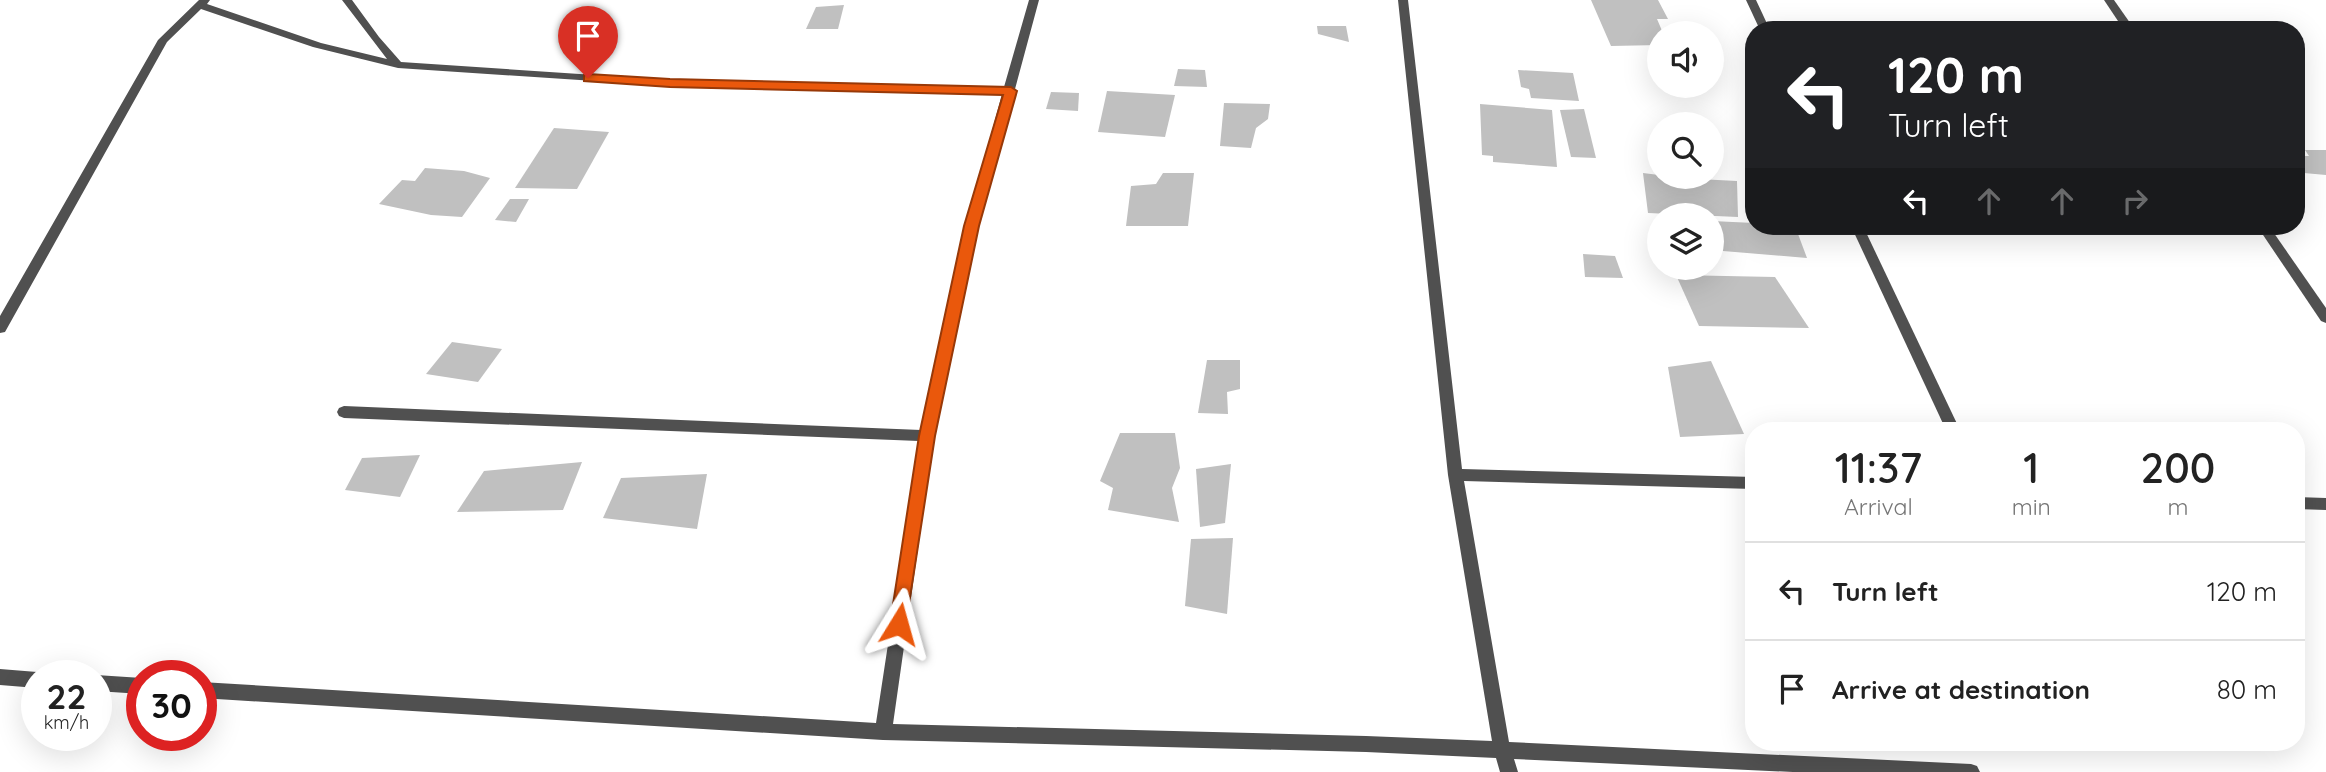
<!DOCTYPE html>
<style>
body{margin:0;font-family:Quicksand,sans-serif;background:#f2f2f2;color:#222;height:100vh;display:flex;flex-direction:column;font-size:26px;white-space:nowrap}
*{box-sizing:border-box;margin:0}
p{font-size:23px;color:#767676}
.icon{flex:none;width:38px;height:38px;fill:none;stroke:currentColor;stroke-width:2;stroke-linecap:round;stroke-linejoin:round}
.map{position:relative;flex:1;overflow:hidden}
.panel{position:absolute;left:1745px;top:422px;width:560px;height:329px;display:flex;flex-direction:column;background:#fff;border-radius:28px;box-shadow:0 7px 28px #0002}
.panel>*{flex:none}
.top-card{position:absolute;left:1745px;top:21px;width:560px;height:214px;border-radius:28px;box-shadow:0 7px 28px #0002;background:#202124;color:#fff;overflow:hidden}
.buttons{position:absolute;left:1647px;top:21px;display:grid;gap:14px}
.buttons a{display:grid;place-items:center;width:77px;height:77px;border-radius:50%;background:#fff;box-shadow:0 7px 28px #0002;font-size:35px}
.speed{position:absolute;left:21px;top:660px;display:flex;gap:14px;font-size:35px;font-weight:700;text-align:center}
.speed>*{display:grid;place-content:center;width:91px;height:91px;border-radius:50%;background:#fff;box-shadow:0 7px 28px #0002;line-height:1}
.speed small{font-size:18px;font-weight:400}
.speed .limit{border:10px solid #d22;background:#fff;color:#111}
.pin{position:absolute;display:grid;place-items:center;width:60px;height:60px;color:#fff;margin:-72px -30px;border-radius:50% 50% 50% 0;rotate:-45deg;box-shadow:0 0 7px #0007}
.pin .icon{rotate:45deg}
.me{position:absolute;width:77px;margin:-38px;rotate:8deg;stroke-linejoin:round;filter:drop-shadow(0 0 5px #0008)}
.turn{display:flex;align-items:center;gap:24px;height:147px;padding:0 28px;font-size:32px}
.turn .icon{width:91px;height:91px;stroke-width:2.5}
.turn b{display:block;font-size:49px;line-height:60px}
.lanes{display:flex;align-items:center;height:66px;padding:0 28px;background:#0003;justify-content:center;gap:35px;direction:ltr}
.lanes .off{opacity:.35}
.eta{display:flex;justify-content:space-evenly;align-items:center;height:119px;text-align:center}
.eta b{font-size:42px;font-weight:600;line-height:49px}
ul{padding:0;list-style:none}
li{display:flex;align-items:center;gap:21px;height:98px;padding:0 28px;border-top:2px solid #e0e0e0}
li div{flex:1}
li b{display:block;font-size:26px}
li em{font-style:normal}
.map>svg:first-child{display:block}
</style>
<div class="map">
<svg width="2326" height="772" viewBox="0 0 2326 772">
<rect width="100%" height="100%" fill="#fff"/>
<!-- building -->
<g fill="#c0c0c0">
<path d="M1591 0H1658L1668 19H1657L1663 33H1659V45L1611 46Z"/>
<path d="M844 5 838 29H806L816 7Z"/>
<path d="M1317 26H1346L1349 42 1318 34Z"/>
<path d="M1178 69 1205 70 1207 87 1174 86Z"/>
<path d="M1518 70 1573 73 1579 101 1531 98 1529 89 1521 87Z"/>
<path d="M1107 91 1175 95 1165 137 1098 132Z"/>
<path d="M1051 92 1079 93 1078 111 1046 109Z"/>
<path d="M1224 103 1270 104 1268 119 1256 128 1251 148 1220 146Z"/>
<path d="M1480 104 1552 110 1557 167 1493 162V156L1482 155Z"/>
<path d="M1584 109 1596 158 1571 157 1560 110Z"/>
<path d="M554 128 609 132 577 189 515 188Z"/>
<path d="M2305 150H2326V175L2304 173 2296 163V156H2309Z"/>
<path d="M425 168 464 171 490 178 462 217 431 215 379 204 402 180 415 181Z"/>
<path d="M1163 173H1194L1188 226H1126L1131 186 1156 184Z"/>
<path d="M1643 173 1659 175V177L1737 181 1738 217 1648 213Z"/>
<path d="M510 199H529L516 222 495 220Z"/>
<path d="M1712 221 1754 223V226H1795L1807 258 1723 251Z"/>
<path d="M1583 254 1615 256 1623 278 1585 277Z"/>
<path d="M1676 275 1775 277 1809 328 1699 326Z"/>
<path d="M452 342 502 349 478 382 426 374Z"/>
<path d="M1207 360H1240V389L1227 392 1228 414 1198 413Z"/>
<path d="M1711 361 1744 434 1680 437 1668 367Z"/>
<path d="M1120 433H1175L1180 468 1172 488 1179 522 1108 510 1113 488 1100 481Z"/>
<path d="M420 455 400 497 345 490 362 458Z"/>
<path d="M582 462 563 510 457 512 484 471Z"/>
<path d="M1231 464 1225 523 1200 527 1196 469Z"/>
<path d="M707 474 697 529 603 518 621 478Z"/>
<path d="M1233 538 1227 614 1185 606 1191 539Z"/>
</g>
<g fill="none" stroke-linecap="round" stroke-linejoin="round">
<!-- minor -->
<g fill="#505050" fill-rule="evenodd">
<path d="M199 0H210L207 4 321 43 387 59 342 0H352L379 37 401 62 670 80 1004 87 1029 0H1039L1015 89 1017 91 1014 94 978 226 934 436 893 724 1366 736 1492 741 1448 475 1398 0H1408L1462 469 1754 477V489L1464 481 1509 742 1971 764 1977 766 1980 772H1793L1514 759 1518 772H1500L1496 758 1366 752 883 740 201 698V682L876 723 919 441 344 418 339 416 337 412 339 408 344 406 921 430 966 226 1002 94 670 86 398 68 313 47 201 9 167 42 5 332 0 333V316L158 40Z"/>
<path d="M1746 0H1756L1770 30H1760Z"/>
<path d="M2104 0H2114L2135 30H2124Z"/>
<path d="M1851 226H1863L1960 430H1946Z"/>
<path d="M2257 226H2269L2326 308V323L2321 321Z"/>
<path d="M2296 497 2326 498V510L2296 509Z"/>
<path d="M0 669 37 672 43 676H37V688L0 685Z"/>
<path d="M96 675 142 678V694L96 691Z"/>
</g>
</g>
<!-- route -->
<path fill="#ea580c" stroke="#983908" stroke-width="2" d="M588 74 670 79 1011 87 1017 91 979 226 935 436 905 630 899 632 892 630 890 624 919 436 964 226 1003 95 670 87 584 81V75Z"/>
</svg>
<div class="buttons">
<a><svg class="icon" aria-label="sound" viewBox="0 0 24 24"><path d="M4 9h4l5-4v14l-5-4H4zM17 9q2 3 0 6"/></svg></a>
<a><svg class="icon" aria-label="search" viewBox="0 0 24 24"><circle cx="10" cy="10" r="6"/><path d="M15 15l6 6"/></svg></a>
<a><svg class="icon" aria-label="layers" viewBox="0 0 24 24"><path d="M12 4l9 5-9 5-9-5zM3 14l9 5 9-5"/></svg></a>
</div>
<div class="speed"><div>22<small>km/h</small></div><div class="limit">30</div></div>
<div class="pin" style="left:588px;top:78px;background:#d93025"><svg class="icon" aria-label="arrive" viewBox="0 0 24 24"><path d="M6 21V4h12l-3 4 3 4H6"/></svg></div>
<svg class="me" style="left:899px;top:624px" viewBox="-20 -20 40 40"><path d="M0-17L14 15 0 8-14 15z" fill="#ea580c" stroke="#fff" stroke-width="4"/></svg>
<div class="top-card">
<div class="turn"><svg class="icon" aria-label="left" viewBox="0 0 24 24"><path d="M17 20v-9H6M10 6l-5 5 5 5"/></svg><div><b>120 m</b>Turn left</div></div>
<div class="lanes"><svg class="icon" aria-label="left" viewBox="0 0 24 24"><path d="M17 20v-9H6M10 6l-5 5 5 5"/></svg><svg class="icon off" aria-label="ahead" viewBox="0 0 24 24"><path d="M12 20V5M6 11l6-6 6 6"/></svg><svg class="icon off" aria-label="ahead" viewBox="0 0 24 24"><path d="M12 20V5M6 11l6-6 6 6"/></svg><svg class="icon off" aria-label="right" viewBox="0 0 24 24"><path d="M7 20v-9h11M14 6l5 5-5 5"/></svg></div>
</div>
<section class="panel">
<div class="eta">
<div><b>11:37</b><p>Arrival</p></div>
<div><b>1</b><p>min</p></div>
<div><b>200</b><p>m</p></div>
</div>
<ul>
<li><svg class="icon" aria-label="left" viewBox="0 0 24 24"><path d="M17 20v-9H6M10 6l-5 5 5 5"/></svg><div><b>Turn left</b></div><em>120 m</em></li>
<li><svg class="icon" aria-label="arrive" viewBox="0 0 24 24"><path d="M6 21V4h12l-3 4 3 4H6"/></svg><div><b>Arrive at destination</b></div><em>80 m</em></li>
</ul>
</section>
</div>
